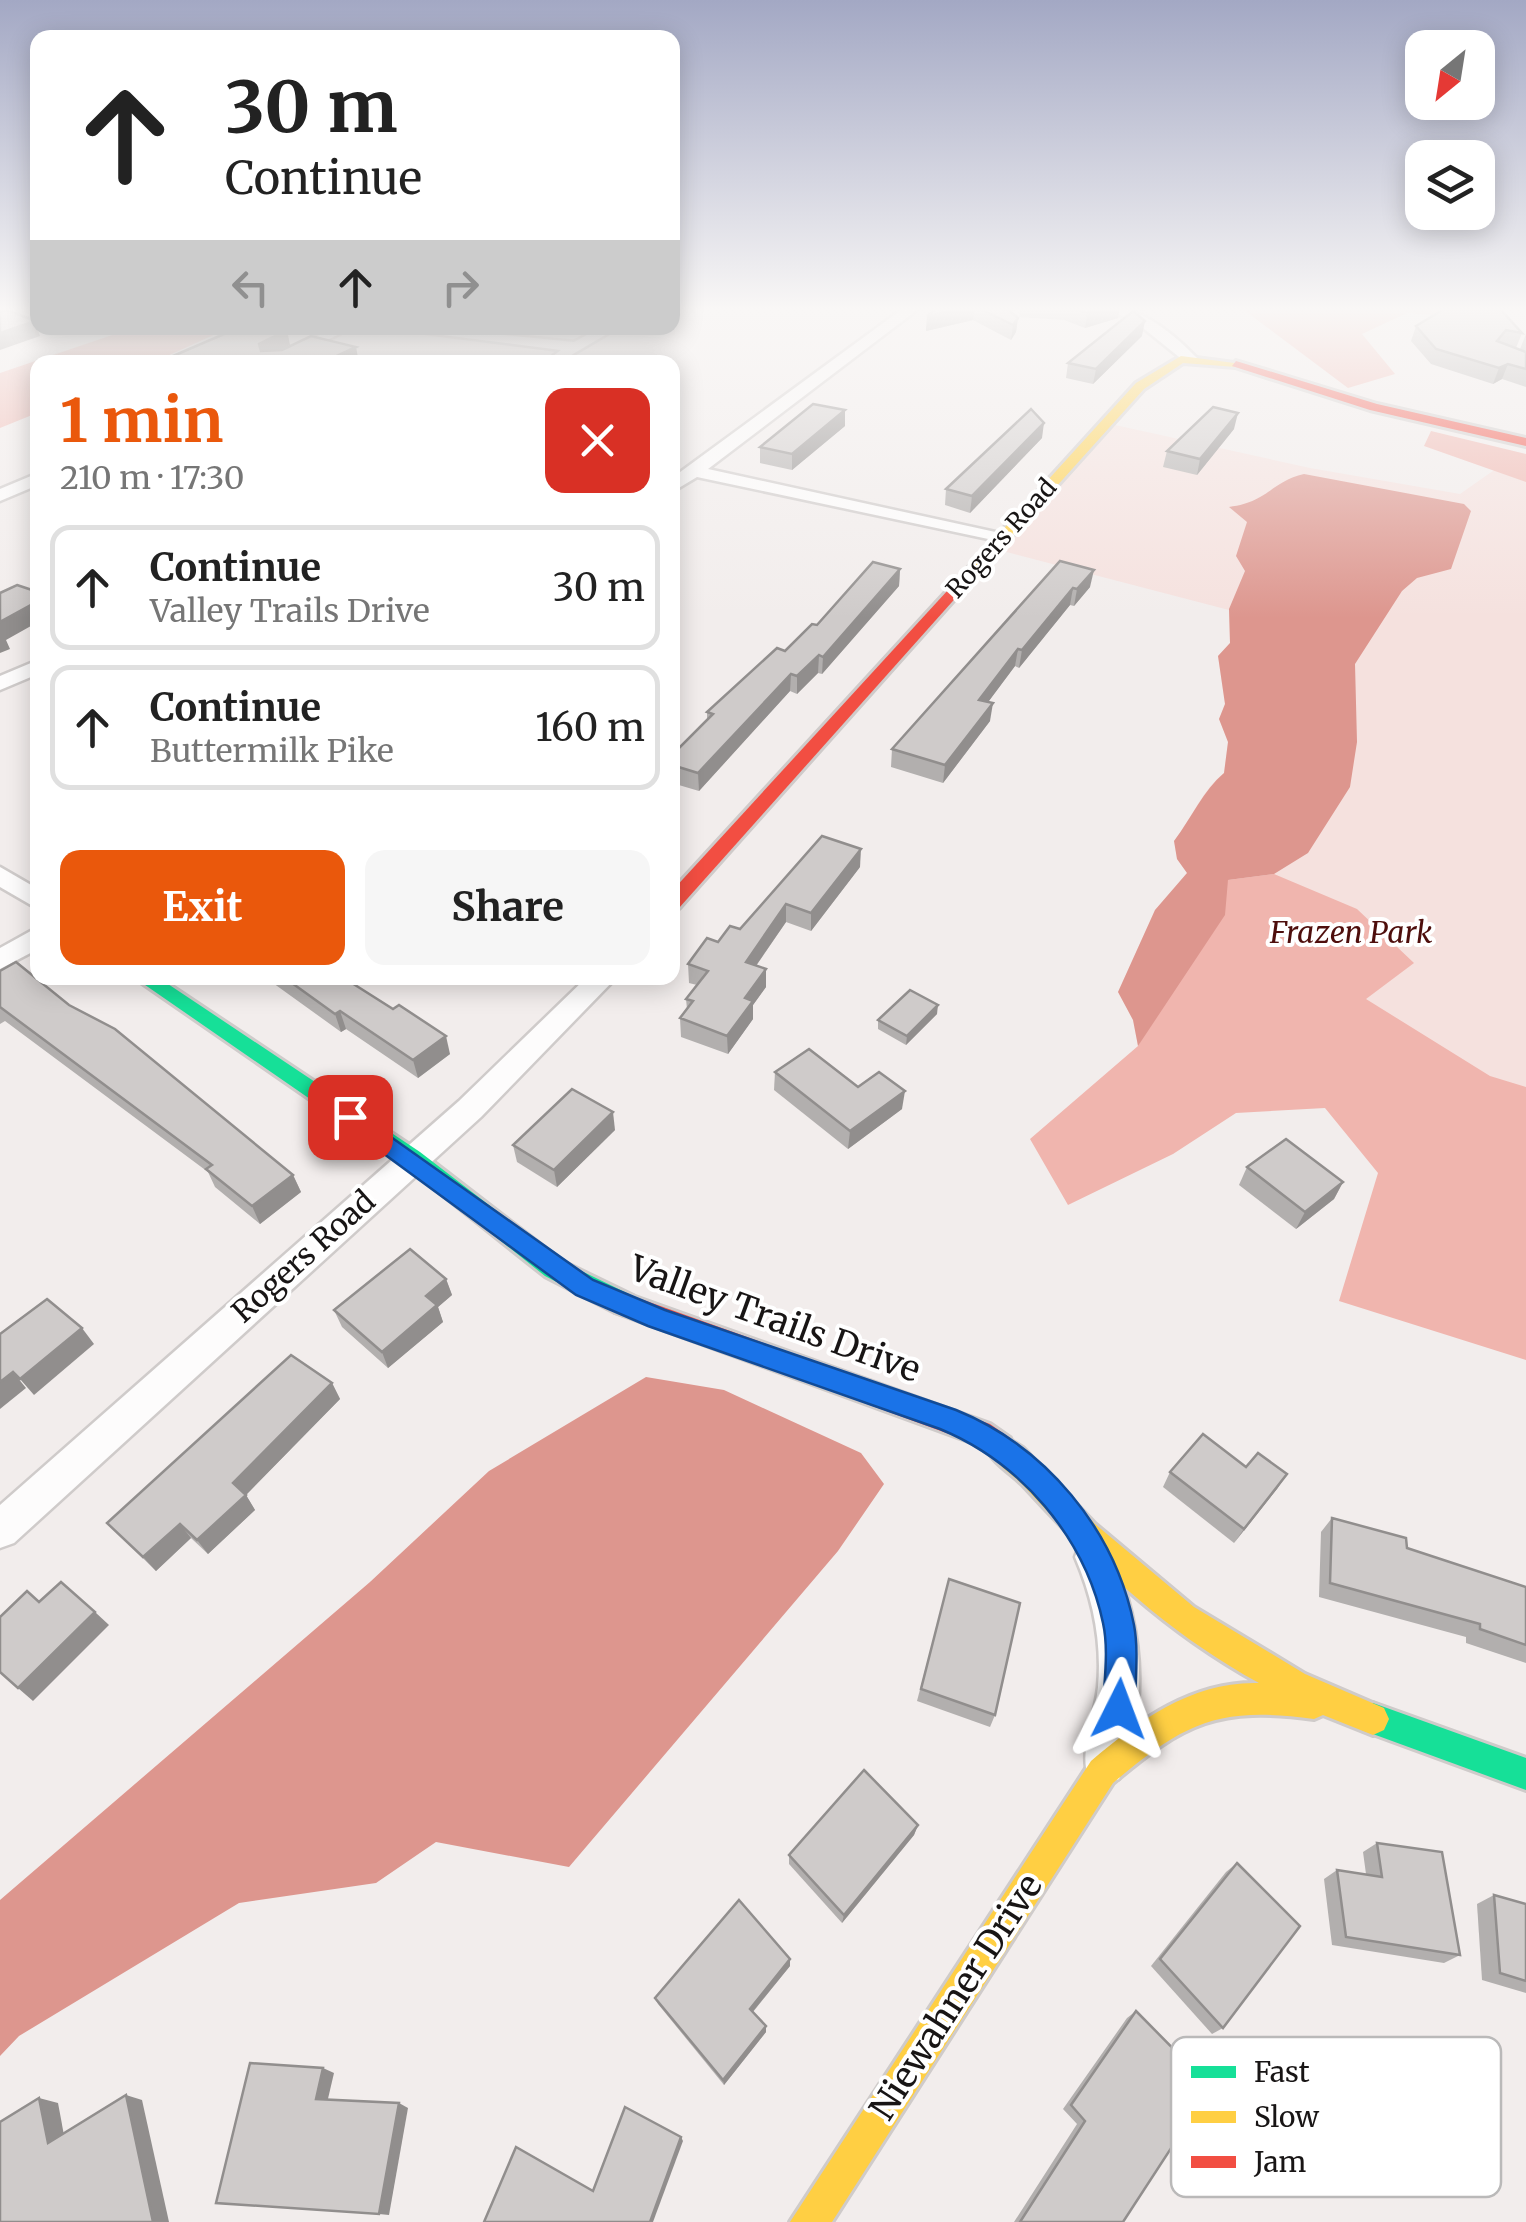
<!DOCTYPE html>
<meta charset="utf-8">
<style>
body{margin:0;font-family:Merriweather,serif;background:#f6f6f6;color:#222;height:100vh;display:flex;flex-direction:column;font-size:38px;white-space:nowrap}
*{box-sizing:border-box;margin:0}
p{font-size:32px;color:#767676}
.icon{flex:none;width:55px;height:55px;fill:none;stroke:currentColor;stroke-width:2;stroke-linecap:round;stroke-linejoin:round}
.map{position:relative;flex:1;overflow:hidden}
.side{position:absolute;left:30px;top:355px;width:650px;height:630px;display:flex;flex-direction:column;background:#fff;border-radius:20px;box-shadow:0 5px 25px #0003}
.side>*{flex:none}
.hud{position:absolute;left:30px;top:30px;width:650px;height:305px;border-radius:20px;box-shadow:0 5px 25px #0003;background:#fff;color:#222;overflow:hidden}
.needle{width:65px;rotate:210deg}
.fabs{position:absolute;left:1405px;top:30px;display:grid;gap:20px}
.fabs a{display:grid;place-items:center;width:90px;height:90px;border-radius:20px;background:#fff;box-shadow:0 5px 25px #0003;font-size:50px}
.pin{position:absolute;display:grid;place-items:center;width:85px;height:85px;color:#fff;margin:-42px;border-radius:20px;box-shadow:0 5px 15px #0006}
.me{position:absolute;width:110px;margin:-55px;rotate:3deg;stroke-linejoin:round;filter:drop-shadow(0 0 8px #0008)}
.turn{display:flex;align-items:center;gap:35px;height:210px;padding:0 30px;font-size:45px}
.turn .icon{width:130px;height:130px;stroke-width:2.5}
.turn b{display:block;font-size:70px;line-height:85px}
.lanes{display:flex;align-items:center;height:95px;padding:0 30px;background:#0003;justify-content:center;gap:50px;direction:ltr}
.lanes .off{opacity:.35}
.round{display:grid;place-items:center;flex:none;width:105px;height:105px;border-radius:20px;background:#f6f6f6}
.overview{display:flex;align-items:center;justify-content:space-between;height:170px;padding:0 30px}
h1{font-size:60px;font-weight:700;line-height:75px;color:#ea580c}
.button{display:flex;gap:20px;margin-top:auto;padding:20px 30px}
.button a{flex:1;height:115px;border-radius:20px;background:#ea580c;color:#fff;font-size:40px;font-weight:700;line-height:115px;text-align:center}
.button a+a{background:#f6f6f6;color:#222}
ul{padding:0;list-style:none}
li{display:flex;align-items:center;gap:30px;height:125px;margin:0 20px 15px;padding:0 10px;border:5px solid #e0e0e0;border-radius:20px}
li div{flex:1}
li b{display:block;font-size:38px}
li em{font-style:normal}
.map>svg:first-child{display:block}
</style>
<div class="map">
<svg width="1526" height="2222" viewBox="0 0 1526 2222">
<rect width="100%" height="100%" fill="#f2edec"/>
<!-- green -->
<path fill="#f5e1de" d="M1106 423 1310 468 1460 494 1500 466 1526 473V1175L1138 1046 1133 1020 1118 992 1155 910 1187 873 1177 859 1174 841C1192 818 1202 790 1224 773L1228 742 1219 719 1225 704 1218 656 1230 643 1229 610 991 548Z"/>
<!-- forest -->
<g fill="#f0b5ae">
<path d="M1240 307H1462L1464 317 1407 313 1362 334 1395 374 1348 388Z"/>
<path d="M133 328H229L154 362H38L37 413 0 428V373Z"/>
<path d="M1431 431 1526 454V482L1424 446Z"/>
<path d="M1274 874 1357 909 1414 963 1366 999 1490 1076 1526 1087V1360L1339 1301 1378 1173 1325 1108 1236 1113 1173 1154 1068 1205 1030 1139 1138 1046 1228 880Z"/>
</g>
<!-- water -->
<g fill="#dd968e">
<path d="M1304 474 1464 504 1471 511 1451 569 1417 578 1402 591 1355 664 1357 742 1350 787 1308 853 1274 874 1228 880 1225 915 1138 1046 1133 1020 1118 992 1155 910 1187 873 1177 859 1174 841C1192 817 1203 791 1224 773L1228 742 1219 719 1225 704 1218 656 1230 643 1229 609 1245 571 1236 556 1247 522 1229 507C1269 502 1270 482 1304 474Z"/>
<path d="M646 1377 724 1390 861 1453 884 1484 838 1551 569 1867 436 1842 376 1883 239 1903 19 2036 0 2056V1900L370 1582 489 1471Z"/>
</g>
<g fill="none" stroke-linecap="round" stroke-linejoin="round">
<!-- street casing -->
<g stroke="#cfcbca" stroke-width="5">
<g id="street">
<path d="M28 307H38V313L0 325V316Z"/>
<path d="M905 307H921L708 469 1000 533 1009 539 1007 543 697 477 672 492V478Z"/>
<path d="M1106 307C1139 305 1174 334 1197 358L1184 361 1143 328Z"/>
<path d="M333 328H351L284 362H265Z"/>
<path d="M388 328H433L574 342 600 328H617L561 361 553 356 561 350Z"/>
<path d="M38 473V485L0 501V489Z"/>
<path d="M38 660V674L0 690V676Z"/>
<path d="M0 867 38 889V909L0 887Z"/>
<path d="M38 927V949L0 969V948Z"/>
<path d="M586 978H616L481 1117 14 1543 0 1548V1505L459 1101Z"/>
<path d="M1094 1538 1108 1544C1142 1620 1152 1700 1119 1779L1104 1785 1089 1779C1078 1752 1095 1717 1098 1687 1102 1641 1093 1599 1075 1557L1080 1544Z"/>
</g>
</g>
<!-- fast casing -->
<g stroke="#cfcbca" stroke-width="6">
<g id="fast">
<path d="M135 978H159L420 1152 563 1262 633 1296 637 1304 633 1312 624 1315 615 1312 545 1276 404 1164Z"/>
<path d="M1373 1703 1526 1758V1790L1362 1730 1357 1719 1362 1708Z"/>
</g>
</g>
<!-- slow casing -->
<g stroke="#cfcbca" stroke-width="6">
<g id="slow">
<path d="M1181 356 1242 364 1236 367 1183 363 1144 389 958 596H948V590L1136 383Z"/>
<path d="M1000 1434 1023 1448 1095 1524 1194 1607 1305 1674 1384 1708 1389 1719 1384 1730 1373 1735 1323 1715 1314 1719C1219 1706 1185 1722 1113 1783L832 2222H790L1091 1761C1139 1720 1193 1681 1259 1683 1163 1630 1096 1565 1023 1485 1011 1473 993 1463 986 1447L990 1438Z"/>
</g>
</g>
<!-- jam casing -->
<g stroke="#cfcbca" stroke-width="6">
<g id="jam">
<path d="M1236 361 1377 404 1526 438V446L1370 410 1232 366Z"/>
<path d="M948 590 960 593 679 908 672 910V891Z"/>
<path d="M624 1293 990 1424 1010 1438 1014 1447 1010 1456 1000 1460 971 1442 615 1312 611 1304 615 1296Z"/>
</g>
</g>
<!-- street -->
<use href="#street" fill="#fdfcfc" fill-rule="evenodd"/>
<!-- fast -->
<use href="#fast" fill="#16e098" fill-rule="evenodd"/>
<!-- slow -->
<use href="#slow" fill="#ffcf43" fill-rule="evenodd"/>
<!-- jam -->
<use href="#jam" fill="#f24e42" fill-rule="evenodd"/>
</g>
<!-- wall -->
<g fill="#b2afae">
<path d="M938 307H1005L1018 318 1016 332 1011 340 973 320 926 331 927 316Z"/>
<path d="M1011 307H1120L1118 318 1085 328 1064 320 1019 317 1020 309 1011 311Z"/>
<path d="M1121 307H1159L1142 311Z"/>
<path d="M1444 309 1522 333 1516 348 1520 349 1526 334V387L1502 379 1493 384 1431 364 1411 341 1416 326Z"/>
<path d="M1142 336 1093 384 1066 378 1068 363Z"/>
<path d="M845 426 792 470 760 463V447Z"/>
<path d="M1234 429 1197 475 1163 467 1167 451Z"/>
<path d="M1042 438 970 513 945 505 946 489Z"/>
<path d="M1060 561 1090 587 1074 606 1070 605 1019 668 1015 666 988 702 990 721 943 783 891 767 892 749Z"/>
<path d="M900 569 899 586 822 674 818 673 797 694 790 691 699 791 672 783V755L707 720V712L817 625Z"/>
<path d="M860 867 811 931 786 922 756 966 766 969V987L753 1005V1019L728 1054 681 1037 680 1018 687 1009 686 999 697 985 689 983 688 964 718 942 740 929Z"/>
<path d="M0 971 69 1005 293 1175 301 1192 260 1224 215 1187 208 1172 5 1021 0 1024Z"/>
<path d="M266 978H344L450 1054 418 1078 346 1029 341 1032Z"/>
<path d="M937 1014 906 1045 878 1029V1020Z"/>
<path d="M775 1072 858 1087 902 1109 848 1149 774 1090Z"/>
<path d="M615 1130 557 1187 517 1162 513 1145Z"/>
<path d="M1247 1167 1343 1182 1334 1199 1296 1229 1239 1185Z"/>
<path d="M446 1279 452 1295 438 1307 443 1322 388 1368 342 1327 334 1310Z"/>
<path d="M332 1383 340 1399 246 1495 255 1510 208 1554 191 1538 156 1571 107 1523Z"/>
<path d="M1170 1472 1287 1474 1234 1543 1163 1487Z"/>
<path d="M1332 1518 1407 1548 1526 1587V1663L1466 1643V1637L1319 1597 1321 1532Z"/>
<path d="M949 1579 995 1715 990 1727 917 1701Z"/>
<path d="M918 1825 914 1835 842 1923 789 1864V1855Z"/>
<path d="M1377 1843 1460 1955 1444 1963 1332 1945 1324 1879 1337 1870 1366 1874 1363 1852Z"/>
<path d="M1237 1863 1223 2028 1212 2034 1151 1966 1226 1872Z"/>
<path d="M1494 1895 1526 1904V1993L1482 1980 1477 1904Z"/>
<path d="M790 1966 753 2012 766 2032 724 2085 658 2004 655 1998Z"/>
<path d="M1136 2011 1123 2222H1014L1077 2124 1063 2109 1127 2018Z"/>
</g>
<!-- shaded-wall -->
<g fill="#918e8d">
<path d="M969 307H975L973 320 926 331 927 316Z"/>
<path d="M1012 307H1020V309L1011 311Z"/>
<path d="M1110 307H1120L1118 318 1085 328 1087 313Z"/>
<path d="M1143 307H1159L1142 311Z"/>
<path d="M1018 318 1016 332 1011 340 1013 325Z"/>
<path d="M35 321 40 336 0 350V333Z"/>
<path d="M1145 321 1142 336 1093 384 1096 369Z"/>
<path d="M287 330 290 345 263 359 259 344Z"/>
<path d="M356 347 359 362H324Z"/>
<path d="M1508 364 1502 379 1493 384 1499 368Z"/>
<path d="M845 410V426L792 470V454Z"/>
<path d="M1238 413 1234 429 1197 475 1200 459Z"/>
<path d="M1044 423 1042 438 970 513 972 496Z"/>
<path d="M900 569 899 586 822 674 823 657Z"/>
<path d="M1094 570 1090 587 1074 606 1077 589Z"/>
<path d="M1073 588 1070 605 1019 668 1022 650Z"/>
<path d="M38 601V622L6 640 10 649 0 653V622Z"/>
<path d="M1018 649 1015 666 977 717 979 700Z"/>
<path d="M819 655 818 673 797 694V676Z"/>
<path d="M791 674 790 691 699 791 698 773Z"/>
<path d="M993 703 990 721 943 783 945 765Z"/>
<path d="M861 849 860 867 811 931V913Z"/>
<path d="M786 904V922L746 980V962Z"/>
<path d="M766 969V987L753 1005V1019L728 1054 727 1036 745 998Z"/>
<path d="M938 1005 937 1014 906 1045 907 1036Z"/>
<path d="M340 1011 346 1029 341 1032 335 1014Z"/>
<path d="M446 1036 450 1054 418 1078 413 1060Z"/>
<path d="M905 1091 902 1109 848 1149 850 1131Z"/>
<path d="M613 1112 615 1130 557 1187 554 1170Z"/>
<path d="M293 1175 301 1192 260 1224 252 1206Z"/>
<path d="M1343 1182 1334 1199 1296 1229 1305 1212Z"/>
<path d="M446 1279 452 1295 438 1307 443 1322 388 1368 382 1352 426 1296Z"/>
<path d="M82 1328 94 1344 34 1395 20 1379Z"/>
<path d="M13 1372 26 1388 0 1409V1382Z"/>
<path d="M332 1383 340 1399 246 1495 255 1510 208 1554 197 1540 233 1483Z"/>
<path d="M1287 1474 1277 1489 1234 1543 1244 1529Z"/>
<path d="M180 1524 191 1538 156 1571 143 1557Z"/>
<path d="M95 1612 109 1625 33 1701 18 1688Z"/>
<path d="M918 1825 914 1835 842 1923 844 1915Z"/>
<path d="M790 1959V1966L750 2015V2009Z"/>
<path d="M766 2026V2032L724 2085 723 2080Z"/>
<path d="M323 2068 334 2073 327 2103 316 2099Z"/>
<path d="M126 2095 142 2100 169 2222H153Z"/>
<path d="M39 2098 58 2103 66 2146 48 2143Z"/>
<path d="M399 2103 408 2108 389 2215 379 2214Z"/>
<path d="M681 2137 683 2141 653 2222H650Z"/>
</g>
<!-- building -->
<g fill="#cfcbca" stroke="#918e8d" stroke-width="2.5">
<path d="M938 307H969L927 316Z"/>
<path d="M977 307H1005L1018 318 1013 325Z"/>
<path d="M1070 307H1110L1087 313Z"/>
<path d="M1444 309 1501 310 1522 333 1506 330 1497 341 1526 352V369L1508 364 1499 368 1436 349 1416 326Z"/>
<path d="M8 310 35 321 0 333V312Z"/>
<path d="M1133 311 1145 321 1096 369 1068 363Z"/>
<path d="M238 328H274L287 330 259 344 261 351 282 350 311 336 356 347 324 362H159Z"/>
<path d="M813 404 845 410 792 454 760 447Z"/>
<path d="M1213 407 1238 413 1200 459 1167 451Z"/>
<path d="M1031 409 1044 423 972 496 946 489Z"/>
<path d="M1060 561 1094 570 1077 589 1073 588 1022 650 1018 649 979 700 993 703 945 765 892 749Z"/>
<path d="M873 562 900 569 823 657 819 655 797 676 791 674 698 773 672 765V755L713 714 707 712 777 648 785 651 812 624 817 625Z"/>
<path d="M17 585 38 592V601L0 622V593Z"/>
<path d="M822 836 861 849 811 913 786 904 746 962 766 969 745 998 753 1001 727 1036 680 1018 693 1001 686 999 708 971 688 964 707 938 718 942 730 926 740 929Z"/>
<path d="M16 962 69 1005 115 1029 293 1175 252 1206 206 1169 212 1165 0 1007V971Z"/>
<path d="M285 978H344L393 1009 399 1005 446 1036 413 1060 340 1011 335 1014Z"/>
<path d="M910 990 938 1005 907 1036 878 1020Z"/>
<path d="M809 1049 858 1087 879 1072 905 1091 850 1131 775 1072Z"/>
<path d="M572 1089 613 1112 554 1170 513 1145Z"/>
<path d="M1286 1139 1343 1182 1305 1212 1247 1167Z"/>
<path d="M410 1249 446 1279 426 1296 437 1305 382 1352 334 1310Z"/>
<path d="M47 1299 82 1328 20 1379 13 1372 0 1382V1334Z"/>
<path d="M291 1355 332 1383 233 1483 246 1495 197 1540 180 1524 143 1557 107 1523Z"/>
<path d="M1203 1434 1246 1467 1258 1453 1287 1474 1244 1529 1170 1472Z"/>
<path d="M1332 1518 1406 1538 1407 1548 1526 1587V1645L1480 1629V1624L1330 1583Z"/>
<path d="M949 1579 1020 1603 995 1715 921 1689Z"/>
<path d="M61 1582 95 1612 18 1688 0 1672V1617L27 1591 39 1602Z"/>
<path d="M864 1770 918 1825 844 1915 789 1855Z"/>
<path d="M1377 1843 1442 1852 1460 1955 1346 1937 1337 1870 1382 1877Z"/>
<path d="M1237 1863 1300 1926 1223 2028 1160 1959Z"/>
<path d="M1494 1895 1526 1904V1981L1500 1973Z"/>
<path d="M739 1900 790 1959 750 2009 766 2026 723 2080 655 1998Z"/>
<path d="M1136 2011 1211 2087 1123 2222H1020L1085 2121 1071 2105Z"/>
<path d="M250 2063 323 2068 316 2099 399 2103 379 2214 216 2203Z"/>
<path d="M126 2095 153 2222H0V2122L39 2098 48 2143Z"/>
<path d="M625 2107 681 2137 650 2222H484L516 2147 593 2191Z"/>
</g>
<!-- sky -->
<linearGradient id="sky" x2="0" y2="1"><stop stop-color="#a3a8c4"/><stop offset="0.5" stop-color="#f9f7f6"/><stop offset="1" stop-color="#f9f7f6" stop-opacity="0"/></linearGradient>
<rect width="1526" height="618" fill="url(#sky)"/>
<!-- route -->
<path fill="#1a73e8" stroke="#114b97" stroke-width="2.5" d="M350 1108 593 1280 665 1310 956 1410C1045 1446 1115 1529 1134 1625 1139 1651 1135 1682 1135 1709L1130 1720 1119 1725 1108 1720 1103 1709C1104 1682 1109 1650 1103 1623 1085 1537 1020 1462 940 1429L648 1326 576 1295 342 1123V1111Z"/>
<g text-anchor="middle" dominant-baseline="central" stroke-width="8" stroke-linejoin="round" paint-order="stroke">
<!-- far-street labels -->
<g font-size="25" fill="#181515" stroke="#fff">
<text transform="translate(1001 538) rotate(-48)">Rogers Road</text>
</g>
<!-- park labels -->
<g font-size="30" font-style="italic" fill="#4e0e0c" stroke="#fff">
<text x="1351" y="932">Frazen Park</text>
</g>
<!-- street labels -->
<g font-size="30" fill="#181515" stroke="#fff">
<text transform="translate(303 1256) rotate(-42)">Rogers Road</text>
</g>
<!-- near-street labels -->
<g font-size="35" fill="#181515" stroke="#fff">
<text transform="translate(775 1319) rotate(20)">Valley Trails Drive</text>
<text transform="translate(956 1997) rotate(-57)">Niewahner Drive</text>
</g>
</g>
<!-- legend -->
<rect x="1171" y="2037" width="330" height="160" rx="15" fill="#fff" stroke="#bab9b9" stroke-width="2.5"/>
<rect x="1191" y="2066" width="45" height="12" fill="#16e098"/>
<rect x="1191" y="2111" width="45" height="12" fill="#ffcf43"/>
<rect x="1191" y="2156" width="45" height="12" fill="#f24e42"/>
<g font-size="28" fill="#181515">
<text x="1254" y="2082">Fast</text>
<text x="1254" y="2127">Slow</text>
<text x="1254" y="2172">Jam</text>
</g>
</svg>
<div class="fabs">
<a><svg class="needle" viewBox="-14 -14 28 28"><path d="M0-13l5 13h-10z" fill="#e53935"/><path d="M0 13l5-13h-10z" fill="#767676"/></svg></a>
<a><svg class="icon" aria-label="layers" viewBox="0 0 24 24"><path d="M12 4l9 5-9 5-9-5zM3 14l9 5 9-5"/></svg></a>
</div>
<div class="pin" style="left:350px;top:1117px;background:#d93025"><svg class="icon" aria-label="arrive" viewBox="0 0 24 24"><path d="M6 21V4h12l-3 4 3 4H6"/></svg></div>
<svg class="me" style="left:1119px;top:1709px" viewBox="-20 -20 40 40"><path d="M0-17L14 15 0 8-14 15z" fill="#1a73e8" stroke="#fff" stroke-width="4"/></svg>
<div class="hud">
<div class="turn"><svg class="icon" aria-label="ahead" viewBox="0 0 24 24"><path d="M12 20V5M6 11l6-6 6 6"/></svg><div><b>30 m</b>Continue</div></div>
<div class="lanes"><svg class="icon off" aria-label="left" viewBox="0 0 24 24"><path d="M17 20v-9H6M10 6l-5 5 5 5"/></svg><svg class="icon" aria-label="ahead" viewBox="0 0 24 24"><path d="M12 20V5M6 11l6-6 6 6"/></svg><svg class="icon off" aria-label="right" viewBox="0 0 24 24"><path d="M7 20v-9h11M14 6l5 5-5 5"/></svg></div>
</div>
<section class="side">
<div class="overview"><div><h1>1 min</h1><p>210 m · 17:30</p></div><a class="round" style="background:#d93025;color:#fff"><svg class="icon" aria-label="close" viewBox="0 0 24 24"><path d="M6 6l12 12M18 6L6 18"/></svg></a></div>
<ul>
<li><svg class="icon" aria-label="ahead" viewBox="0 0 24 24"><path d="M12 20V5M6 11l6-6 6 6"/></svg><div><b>Continue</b><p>Valley Trails Drive</p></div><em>30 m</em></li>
<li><svg class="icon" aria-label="ahead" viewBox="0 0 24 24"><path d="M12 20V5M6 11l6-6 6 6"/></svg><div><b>Continue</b><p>Buttermilk Pike</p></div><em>160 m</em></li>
</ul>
<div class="button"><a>Exit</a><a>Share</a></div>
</section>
</div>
